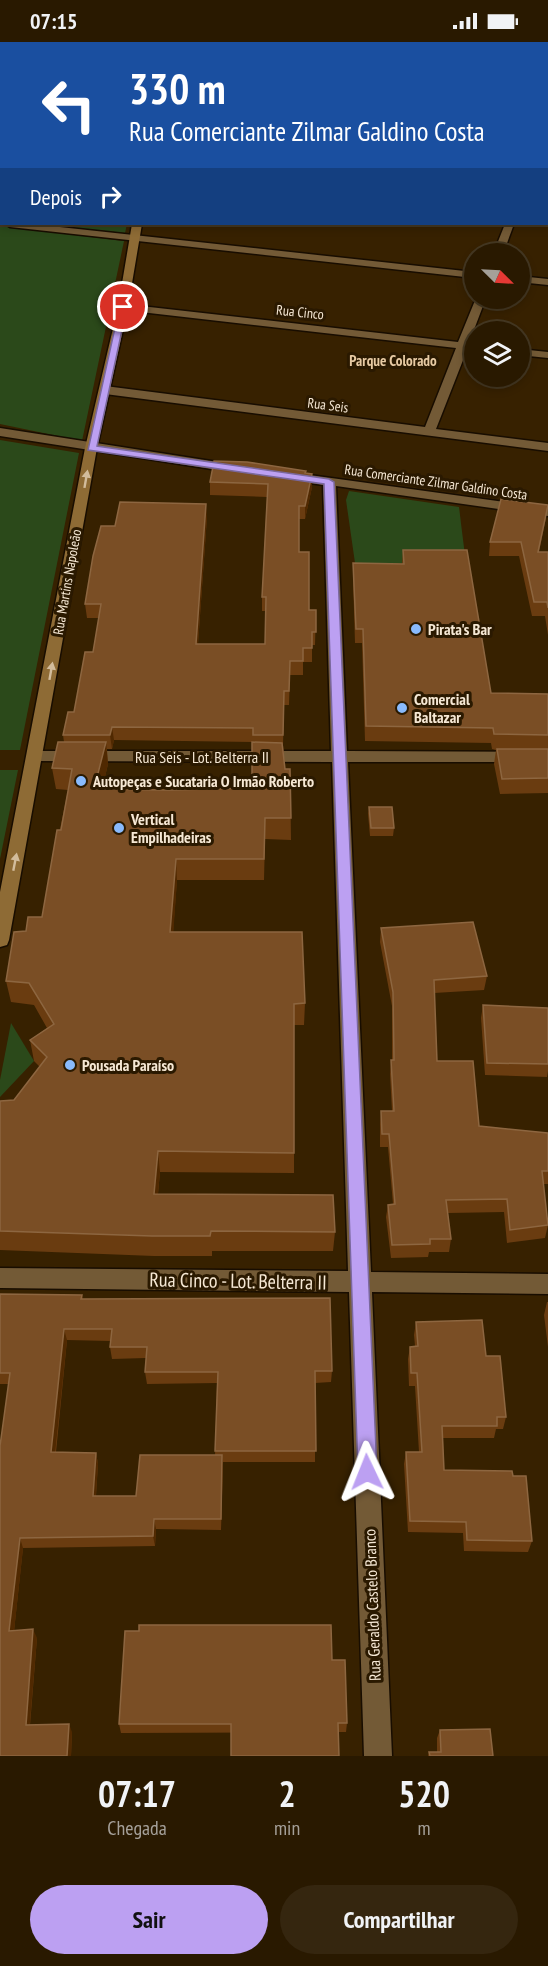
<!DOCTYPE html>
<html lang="pt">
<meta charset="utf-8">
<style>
body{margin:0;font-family:"PT Sans Narrow",sans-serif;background:#35260f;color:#f1f3f6;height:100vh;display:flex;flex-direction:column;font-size:22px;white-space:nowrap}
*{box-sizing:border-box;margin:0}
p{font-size:20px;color:#a5a099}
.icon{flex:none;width:33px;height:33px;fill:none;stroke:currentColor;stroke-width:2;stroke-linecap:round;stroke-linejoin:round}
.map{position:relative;height:1714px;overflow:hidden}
.drawer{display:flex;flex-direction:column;background:#291900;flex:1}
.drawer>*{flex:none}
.banner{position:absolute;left:0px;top:0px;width:549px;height:183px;box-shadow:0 3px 9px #0003,0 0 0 2px #453822;background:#1a4fa0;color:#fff;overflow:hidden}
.needle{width:39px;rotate:114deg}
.tools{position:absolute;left:464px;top:201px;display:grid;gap:12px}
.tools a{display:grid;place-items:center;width:66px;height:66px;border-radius:50%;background:#291900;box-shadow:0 3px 9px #0003,0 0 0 2px #453822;font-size:30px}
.pin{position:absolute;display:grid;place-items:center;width:51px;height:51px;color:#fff;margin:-26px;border:3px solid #fff;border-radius:50%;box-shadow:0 2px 6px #0007}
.me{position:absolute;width:66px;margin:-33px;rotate:358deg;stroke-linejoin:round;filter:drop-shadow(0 0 4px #0008)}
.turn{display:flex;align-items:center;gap:21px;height:126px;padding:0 30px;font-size:27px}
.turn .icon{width:78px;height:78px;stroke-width:2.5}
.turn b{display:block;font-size:42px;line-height:51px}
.then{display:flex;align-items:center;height:57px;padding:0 30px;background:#0003;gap:12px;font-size:22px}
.eta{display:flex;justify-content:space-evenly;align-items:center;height:102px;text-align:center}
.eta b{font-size:36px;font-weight:600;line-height:42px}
.primary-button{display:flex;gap:12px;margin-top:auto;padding:12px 30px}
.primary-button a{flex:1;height:69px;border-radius:36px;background:#bca0f2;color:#111;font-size:24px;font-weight:600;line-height:69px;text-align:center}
.primary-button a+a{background:#35260f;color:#f1f3f6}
.status{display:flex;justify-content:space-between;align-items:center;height:42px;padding:0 30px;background:#291900;direction:ltr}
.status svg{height:16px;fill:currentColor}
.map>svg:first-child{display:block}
</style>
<div class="status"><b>07:15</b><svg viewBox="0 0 49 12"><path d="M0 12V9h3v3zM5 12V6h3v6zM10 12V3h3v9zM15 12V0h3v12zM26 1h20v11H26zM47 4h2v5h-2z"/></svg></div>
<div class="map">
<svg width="548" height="1714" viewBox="0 0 548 1714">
<rect width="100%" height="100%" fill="#372100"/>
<!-- green -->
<g fill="#2b491a">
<path d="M37 182H127L125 191Z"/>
<path d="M0 184 124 199 82 399 0 382Z"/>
<path d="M0 398 79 411 20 708H0Z"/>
<path d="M349 449 459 465 466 522 355 521 346 458Z"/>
<path d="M0 728H18L0 817Z"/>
<path d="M11 981 34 1019 0 1055V1038Z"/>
</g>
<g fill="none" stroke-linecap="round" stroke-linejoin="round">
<!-- street casing -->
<g stroke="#180d00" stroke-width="3">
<g id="street">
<rect x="53" y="0" width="8" height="2"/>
<rect x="0" y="22" width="2" height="4"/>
<rect x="0" y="56" width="2" height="4"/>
<path d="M2 158V168L0 169V159Z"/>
<path d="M5 182H32L474 230V236L10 185Z"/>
<path d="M505 182H514L503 212H493Z"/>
<path d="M519 234 548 237V243L519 240Z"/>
<path d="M476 256H486L469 301 474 302V308H467L436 387 548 401V409L105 352 99 348 105 344 425 385 456 306 123 268 118 265 123 262 458 300Z"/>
<path d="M519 307 548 310V316L519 313Z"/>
<path d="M0 386 237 423 243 427 237 431 0 394Z"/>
<path d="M288 430 548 466V474L336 444 347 709 548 710V720H348L371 1230 548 1232V1252L372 1250 392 1714H364L349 1250 0 1246V1226L348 1229 332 720 35 719 27 714 35 709H331L323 443 283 437 282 434Z"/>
</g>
</g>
<!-- secondary casing -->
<g stroke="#180d00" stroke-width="3">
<g id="secondary">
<rect x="30" y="0" width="8" height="2"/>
<path d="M168 0H176L168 2Z"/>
<path d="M0 84H2L0 93Z"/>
<path d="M132 182H142L128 265 97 406 9 898 7 903 0 905V850L85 406 118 265Z"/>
</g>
</g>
<!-- street -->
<use href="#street" fill="#735a36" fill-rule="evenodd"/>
<!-- secondary -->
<use href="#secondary" fill="#8e6b35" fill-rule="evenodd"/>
</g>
<!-- wall -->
<g fill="#6a3c10" fill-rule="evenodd">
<path d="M306 431 312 432V445L305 477H299V510L309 568H316L315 603H312V620H303V633H290L289 663H284L283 703 285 727H290L291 798 265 797 264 838H177L173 890 305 961 304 983H294V1131L160 1130 158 1152 335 1190 333 1209H212V1214H154L0 1208V1059L14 1058 40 1025 34 1019 30 998 47 986 34 963 11 960 6 939 26 889 42 875 68 748 56 747 52 726 64 700 63 693 74 670 93 610 99 576H87L85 562 115 484 207 475 198 602H265L266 569H262V555L267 455 210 453V440ZM114 698 253 700 252 746 168 748 102 747 108 722 107 707H112Z"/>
<path d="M546 476 539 510H548V593L545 574H532L519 514H489L490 500Z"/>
<path d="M403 508 491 651 548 652V751L500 752 494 722 496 708 492 707 491 701 365 699 362 601H355L353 536V521L402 522Z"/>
<path d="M369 765 394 786 393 794H370L368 772Z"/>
<path d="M381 886 487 934 484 948 434 951 437 1019 479 1084 548 1091V1142H543L548 1183 545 1196 507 1201 504 1170 448 1171 451 1197 449 1210H429L428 1215 391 1216 386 1175 388 1163 393 1162 388 1105H380V1082L381 1069H392L390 1032 391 1018H392V964L380 900Z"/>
<path d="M483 963 548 966V1029L547 1035 485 1033 481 976Z"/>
<path d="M0 1252 82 1253 83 1257 332 1329 331 1340 315 1341V1420H223L221 1488 156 1487 155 1504 23 1506 14 1589 37 1596 30 1683 72 1690 71 1714H0L8 1342H0ZM67 1298 111 1299 110 1305 112 1317 146 1316 145 1330 147 1342 217 1341 215 1413 136 1454H96L98 1422 96 1411 56 1410Z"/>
<path d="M547 1260H548V1305L544 1273Z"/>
<path d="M416 1280 486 1314 506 1375 503 1387H496L494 1396H443L444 1428 513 1434 532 1499 528 1510 464 1509 463 1491 408 1490 404 1422 406 1410H419L415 1344H409L408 1317 410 1305 415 1304 414 1293Z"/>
<path d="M332 1618 347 1681 346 1690 121 1691 119 1682Z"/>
<path d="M440 1688 493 1714H428L429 1710H437V1696Z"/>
</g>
<!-- shaded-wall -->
<g fill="#502901">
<path d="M312 432V445L305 477V464Z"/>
<path d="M206 462 207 475 197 615 196 602Z"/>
<path d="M112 685 114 698 112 707 110 693Z"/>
<path d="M106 700 108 722 97 769 94 747Z"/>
<path d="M176 817 177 838 172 911 170 890Z"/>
<path d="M158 1109 160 1130 156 1172 154 1152Z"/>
<path d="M64 1287 67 1298 54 1421 51 1410Z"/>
<path d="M96 1411 98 1422 95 1464 93 1454Z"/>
<path d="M222 1413 223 1423 221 1488V1477Z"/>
<path d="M154 1477 156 1487 155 1504 153 1494Z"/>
<path d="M20 1496 23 1506 13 1599 9 1589Z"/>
<path d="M33 1587 37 1596 29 1691 26 1683Z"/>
<path d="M69 1682 72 1690 71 1714H67Z"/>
</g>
<!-- building -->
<g fill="#7a4e25" stroke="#8d6640" stroke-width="1.5">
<path d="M191 0H548V32V2H190Z"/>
<path d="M214 419 247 420 306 429 305 431 312 432 305 464H299V510H309V568H316V590H312V606H303V619H290L289 649H284L283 693H253V686L112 685 110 693H63L68 670H74L85 610H93L101 562H85L93 514 101 484H115L120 460 206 462 196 602H265L266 555H262L268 442 210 440Z"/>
<path d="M501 457 548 463 538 510H548V566L547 560H534L521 500H490Z"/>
<path d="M403 508H467L491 651 548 652V693L494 692 493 686 366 684 363 587H356L353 521 404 522Z"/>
<path d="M58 700H106L94 747 168 748 252 746V700L282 701 285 727H290L291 776H265L264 817H176L170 890H302L305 961 294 962V1111L158 1109 154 1152 333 1153 335 1190 211 1189 210 1194H152L0 1189V1059L14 1058 47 1015 30 998 54 982 29 941 6 939 14 890 26 889 28 875H42L57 788H61L72 727 52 726Z"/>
<path d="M497 707H548V736L502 737Z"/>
<path d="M369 765H392L394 786H371Z"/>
<path d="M473 880 487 934 434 938 437 1019H473L479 1084 548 1091V1129H542L548 1183 510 1188 507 1157 446 1158 451 1197H430V1202L392 1203 388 1163 395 1162 389 1092H382L381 1069H394L391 1018H394L393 950 381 886Z"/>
<path d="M483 963 548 966V1022L487 1021Z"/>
<path d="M0 1252 82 1253 81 1257 330 1256 332 1329H315L316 1409H215L218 1330H145L147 1305H110L112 1287H64L51 1410 96 1411 93 1454H136L140 1413H222L221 1477H154L153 1494 20 1496 9 1589 33 1587 26 1683 69 1682 67 1714H0V1404L10 1331H0Z"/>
<path d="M482 1278 486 1314H500L506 1375H497V1384H442L444 1428 512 1429 513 1434H526L532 1499 467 1498 466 1480 410 1479 406 1410H422L417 1331H411L410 1305 418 1304 416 1280Z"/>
<path d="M139 1583H331L332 1618H345L347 1681H338L339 1714H231V1682H119L125 1589H139Z"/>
<path d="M490 1687 493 1714H430L429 1710H441L440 1688Z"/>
</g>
<!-- one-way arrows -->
<defs><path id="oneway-solid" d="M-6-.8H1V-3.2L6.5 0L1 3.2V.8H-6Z" transform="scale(1.5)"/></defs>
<g fill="#d2bc9c">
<use href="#oneway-solid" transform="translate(86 437) rotate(-80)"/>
<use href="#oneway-solid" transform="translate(51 629) rotate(-80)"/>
<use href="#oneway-solid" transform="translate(15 820) rotate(-79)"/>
</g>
<!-- route -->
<path fill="#bca0f2" stroke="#7a689d" stroke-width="1.5" d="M120 263 127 265 97 404 329 437 334 440 377 1430 374 1437 367 1439 360 1437 358 1430 324 442 88 408Z"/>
<!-- markers -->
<g fill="#89bafc" stroke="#2a1900" stroke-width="2">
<circle cx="416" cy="587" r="6"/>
<circle cx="402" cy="666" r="6"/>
<circle cx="81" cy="739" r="6"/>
<circle cx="119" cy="786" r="6"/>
<circle cx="70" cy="1023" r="6"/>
</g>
<g text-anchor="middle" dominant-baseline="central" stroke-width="6" stroke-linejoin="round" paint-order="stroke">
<!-- far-street labels -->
<g font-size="14" fill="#f6e8d4" stroke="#2a1900">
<text transform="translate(300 270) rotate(6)">Rua Cinco</text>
<text transform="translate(328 363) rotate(7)">Rua Seis</text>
<text transform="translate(436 440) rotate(8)">Rua Comerciante Zilmar Galdino Costa</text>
<text transform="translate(67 540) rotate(-80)">Rua Martins Napoleão</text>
</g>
<!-- far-neighbourhood labels -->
<g font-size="15" font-weight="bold" fill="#e7caa3" stroke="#2a1900">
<text x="393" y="318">Parque Colorado</text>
</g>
<!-- poi labels -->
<g font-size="16" font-weight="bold" fill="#f6e8d4" stroke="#2a1900" text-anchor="start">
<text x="428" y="587">Pirata's Bar</text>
<text x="414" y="657">Comercial<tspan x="414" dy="18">Baltazar</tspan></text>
<text x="93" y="739">Autopeças e Sucataria O Irmão Roberto</text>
<text x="131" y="777">Vertical<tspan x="131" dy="18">Empilhadeiras</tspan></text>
<text x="82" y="1023">Pousada Paraíso</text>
</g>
<!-- street labels -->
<g font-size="16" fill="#f6e8d4" stroke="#2a1900">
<text x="202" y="715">Rua Seis - Lot. Belterra II</text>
<text transform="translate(372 1563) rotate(-92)">Rua Geraldo Castelo Branco</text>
</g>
<!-- near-street labels -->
<g font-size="20" fill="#f6e8d4" stroke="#2a1900">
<text transform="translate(238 1239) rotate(1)">Rua Cinco - Lot. Belterra II</text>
</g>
</g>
</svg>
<div class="tools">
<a><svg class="needle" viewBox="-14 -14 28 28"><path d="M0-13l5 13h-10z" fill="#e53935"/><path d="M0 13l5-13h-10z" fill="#a5a099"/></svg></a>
<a><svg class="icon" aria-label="layers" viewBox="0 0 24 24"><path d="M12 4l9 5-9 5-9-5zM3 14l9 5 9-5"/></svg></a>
</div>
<div class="pin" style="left:123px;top:265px;background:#d93025"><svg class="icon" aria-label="arrive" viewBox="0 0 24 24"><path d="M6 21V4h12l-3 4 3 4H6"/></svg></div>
<svg class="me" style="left:367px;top:1430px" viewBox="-20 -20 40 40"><path d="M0-17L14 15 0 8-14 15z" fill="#bca0f2" stroke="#fff" stroke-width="4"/></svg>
<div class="banner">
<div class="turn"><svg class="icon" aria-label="left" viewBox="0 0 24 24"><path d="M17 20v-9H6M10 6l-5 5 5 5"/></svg><div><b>330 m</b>Rua Comerciante Zilmar Galdino Costa</div></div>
<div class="then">Depois<svg class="icon" aria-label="right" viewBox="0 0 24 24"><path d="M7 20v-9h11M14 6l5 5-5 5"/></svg></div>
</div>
</div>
<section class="drawer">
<div class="eta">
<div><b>07:17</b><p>Chegada</p></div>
<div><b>2</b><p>min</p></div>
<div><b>520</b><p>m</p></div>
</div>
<div class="primary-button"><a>Sair</a><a>Compartilhar</a></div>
</section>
